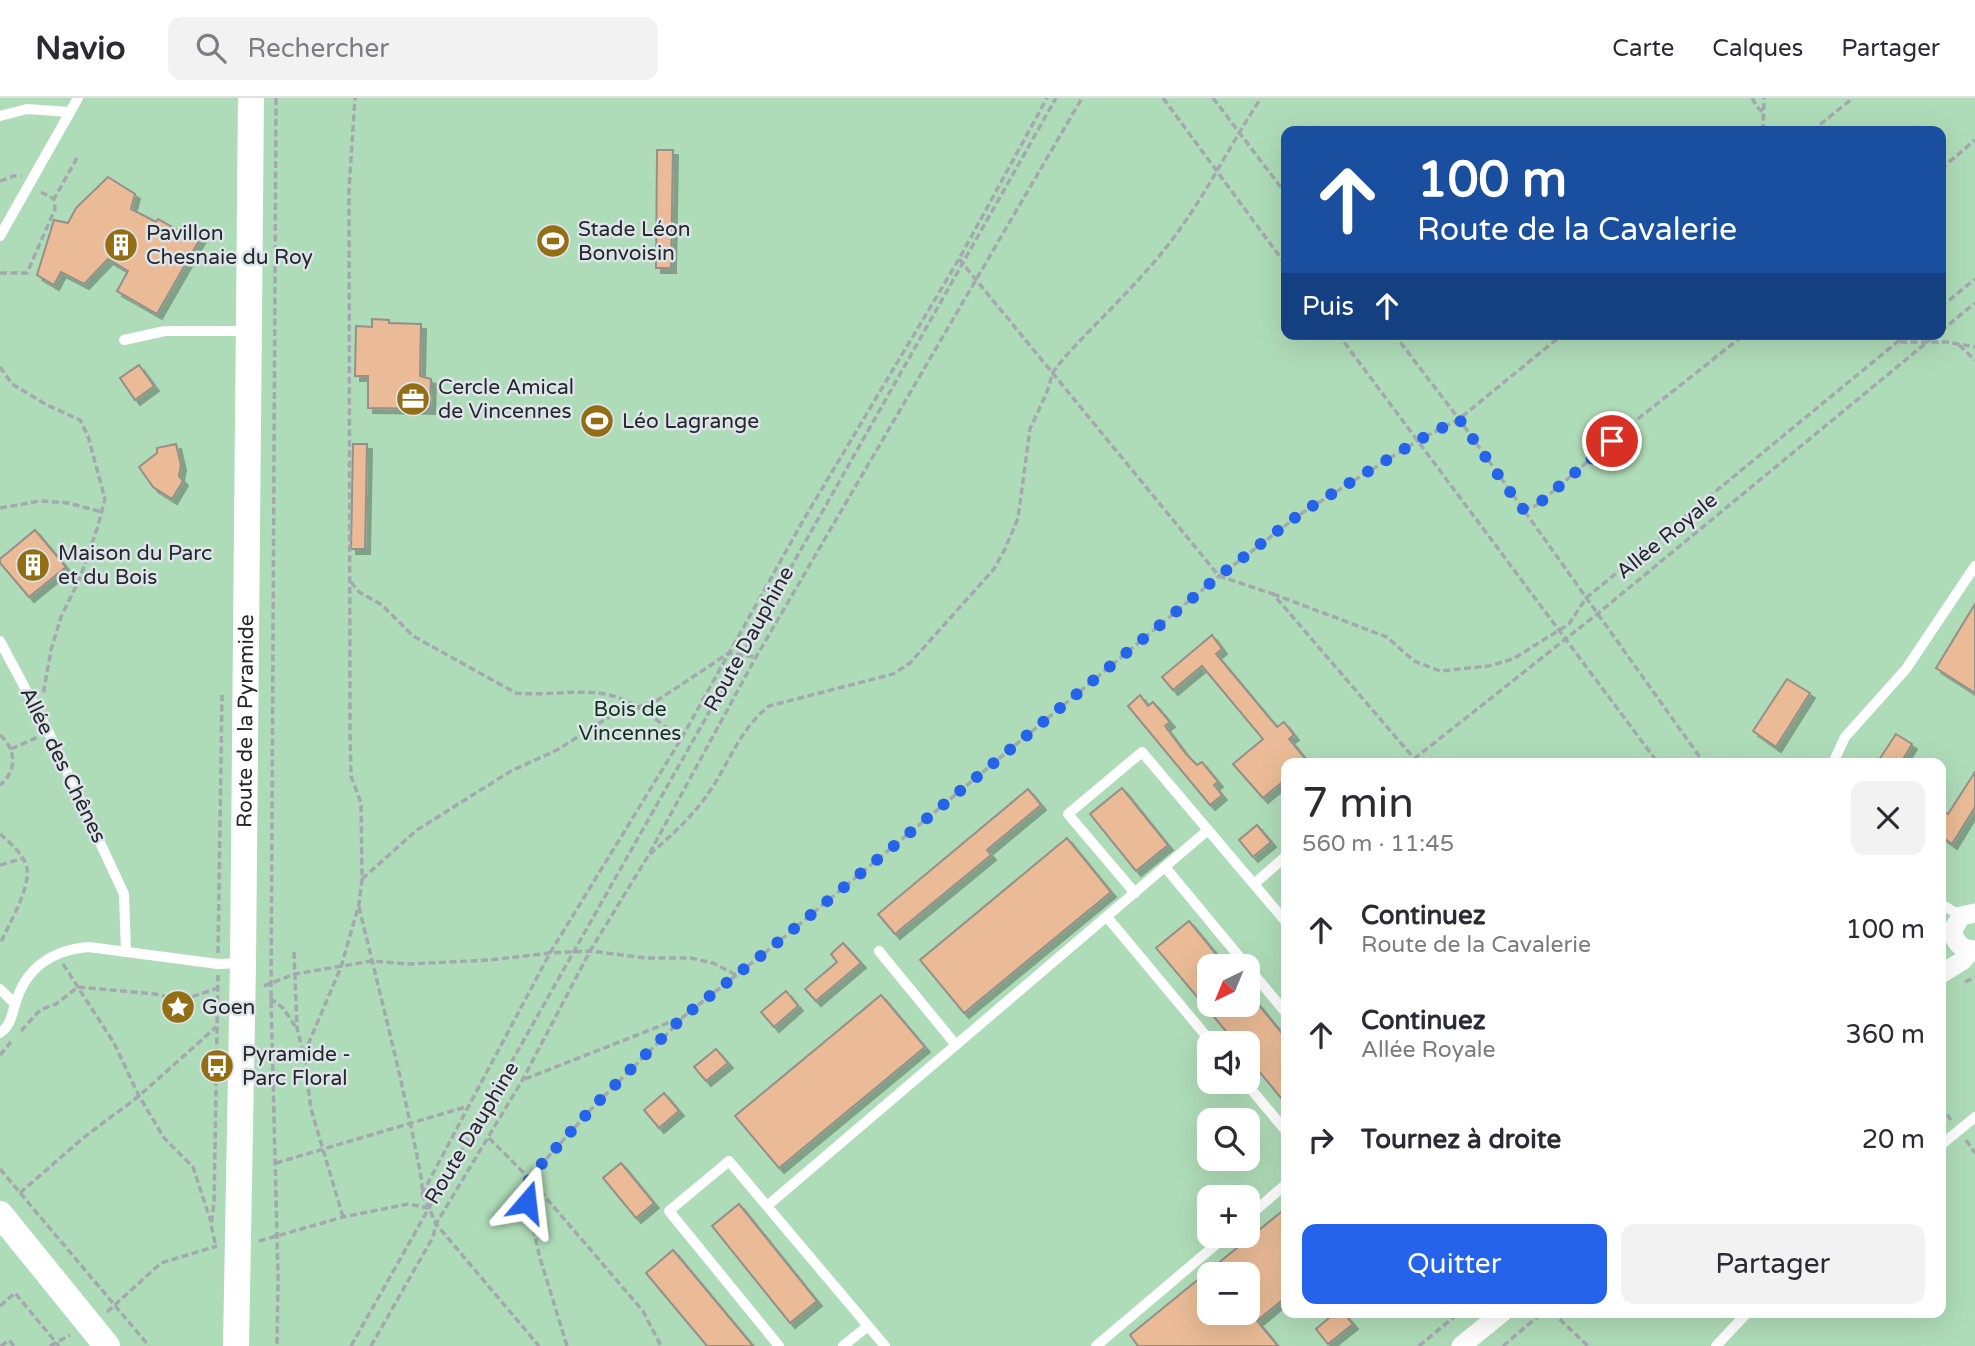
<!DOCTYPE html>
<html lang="fr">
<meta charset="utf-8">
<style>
body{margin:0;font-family:"Varela Round",sans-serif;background:#f2f2f3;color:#2b2b33;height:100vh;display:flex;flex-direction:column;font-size:26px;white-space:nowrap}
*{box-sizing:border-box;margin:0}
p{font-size:23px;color:#7c7c81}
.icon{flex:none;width:38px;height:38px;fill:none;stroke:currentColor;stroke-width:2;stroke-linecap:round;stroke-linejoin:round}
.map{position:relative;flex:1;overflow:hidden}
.details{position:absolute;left:1281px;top:660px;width:665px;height:560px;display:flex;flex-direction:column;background:#fff;border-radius:14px;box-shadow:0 7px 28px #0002}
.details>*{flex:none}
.guide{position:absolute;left:1281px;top:28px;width:665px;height:214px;border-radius:14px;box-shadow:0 7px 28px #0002;background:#1a4fa0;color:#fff;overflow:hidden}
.needle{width:46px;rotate:223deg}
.buttons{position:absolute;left:1197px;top:856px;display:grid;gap:14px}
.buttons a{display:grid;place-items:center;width:63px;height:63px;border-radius:14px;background:#fff;box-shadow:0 7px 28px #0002;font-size:35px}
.pin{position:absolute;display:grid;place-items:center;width:60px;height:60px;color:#fff;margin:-30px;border:4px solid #fff;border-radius:50%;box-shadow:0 2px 7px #0007}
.me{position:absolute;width:77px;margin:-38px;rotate:17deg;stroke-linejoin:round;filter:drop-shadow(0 0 5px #0008)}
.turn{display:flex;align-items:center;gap:24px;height:147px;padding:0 21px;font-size:32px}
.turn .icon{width:91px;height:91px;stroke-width:2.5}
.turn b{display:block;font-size:49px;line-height:60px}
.then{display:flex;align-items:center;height:66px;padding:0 21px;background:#0003;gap:14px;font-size:26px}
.round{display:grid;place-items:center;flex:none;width:74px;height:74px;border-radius:14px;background:#f2f2f3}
.headline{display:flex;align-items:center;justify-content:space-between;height:119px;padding:0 21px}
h1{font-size:42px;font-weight:600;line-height:52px}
.primary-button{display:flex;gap:14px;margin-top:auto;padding:14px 21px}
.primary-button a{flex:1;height:80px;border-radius:14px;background:#2563eb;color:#fff;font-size:28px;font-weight:600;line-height:80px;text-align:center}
.primary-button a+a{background:#f2f2f3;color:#2b2b33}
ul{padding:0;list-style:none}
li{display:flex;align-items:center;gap:21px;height:105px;padding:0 21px}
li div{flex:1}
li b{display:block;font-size:26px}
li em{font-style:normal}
header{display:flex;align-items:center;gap:42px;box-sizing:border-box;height:98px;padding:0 35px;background:#fff;border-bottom:2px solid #e1e1e2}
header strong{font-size:33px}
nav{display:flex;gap:38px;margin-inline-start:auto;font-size:24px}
.search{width:490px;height:63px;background:#f2f2f3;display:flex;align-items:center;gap:18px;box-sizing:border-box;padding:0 24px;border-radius:14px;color:#7c7c81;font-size:26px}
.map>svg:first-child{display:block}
</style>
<header>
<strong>Navio</strong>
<div class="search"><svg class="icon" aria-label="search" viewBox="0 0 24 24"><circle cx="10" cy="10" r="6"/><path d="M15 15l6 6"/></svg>Rechercher</div>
<nav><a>Carte</a><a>Calques</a><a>Partager</a></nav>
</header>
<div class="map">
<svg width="1975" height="1248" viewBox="0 0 1975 1248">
<defs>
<filter id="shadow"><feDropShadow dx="5" dy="5" stdDeviation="0" flood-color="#0004"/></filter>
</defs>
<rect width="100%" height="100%" fill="#dde4ea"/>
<!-- green -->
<path fill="#afdcb8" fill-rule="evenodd" d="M0 0H1975V1248H0ZM1286 33H1941V236H1286ZM1286 665H1941V1214H1286ZM1209 868H1248V906H1209ZM1209 945H1248V984H1209ZM1209 1022H1248V1060H1209ZM1209 1099H1248V1138H1209ZM1209 1176H1248V1214H1209Z"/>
<!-- building -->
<g fill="#eabb96" stroke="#968f8a" stroke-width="2" fill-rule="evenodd" filter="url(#shadow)">
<path d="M657 52H673L671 170H656Z"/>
<path d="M108 79 135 96 131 111 156 124 158 121 181 134 184 130 201 139 157 216 117 193 128 173 108 161 84 186 61 174 54 187 37 177 54 122 68 125 76 110Z"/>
<path d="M372 221 389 222V225L421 226 420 278 431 281 430 311 368 310V278H355L356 228 372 229Z"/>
<path d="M139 267 154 288 135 302 120 280Z"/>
<path d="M176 346 181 367 179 378 183 383 172 401 153 389 139 369 157 355V350Z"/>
<path d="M353 346H367L365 451H351Z"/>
<path d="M35 432 66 469 29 499 0 465V461Z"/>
<path d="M1975 506V595L1936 570Z"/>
<path d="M1212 537 1222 551 1216 556 1277 629 1284 624 1294 637 1289 641 1309 665H1286V681L1263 700 1233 666 1263 641 1202 568 1173 592 1162 579Z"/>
<path d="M1787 581 1810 595 1776 649 1753 633Z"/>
<path d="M1140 597 1148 608 1153 604 1170 624 1165 628 1186 656 1197 667 1202 664 1218 684 1214 687 1222 697 1210 707 1128 608Z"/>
<path d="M1896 636 1912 646 1901 665H1877Z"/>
<path d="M1975 674V709L1952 746 1941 738V711L1948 716Z"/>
<path d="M1122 690 1168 747 1136 773 1090 716Z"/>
<path d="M1028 691 1041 707 987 752 991 757 895 836 878 816Z"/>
<path d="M1257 727 1271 744 1253 759 1239 742Z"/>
<path d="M1067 740 1111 794 964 915 920 862Z"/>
<path d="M1189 823 1226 868H1209V906H1248V894L1286 940V1006L1248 960V945H1236L1156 850Z"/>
<path d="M843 845 861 865 816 903 805 891 837 864 831 856Z"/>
<path d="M786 893 798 908 774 929 761 914Z"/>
<path d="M881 897 925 949 779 1070 735 1018Z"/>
<path d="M716 951 728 965 706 983 694 969Z"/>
<path d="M664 995 679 1013 659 1030 644 1012Z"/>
<path d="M621 1065 654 1105 636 1120 603 1080Z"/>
<path d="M739 1106 817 1203 790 1225 712 1128Z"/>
<path d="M1286 1110V1199L1257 1223 1278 1248H1138L1130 1237ZM1209 1176H1248V1214H1209Z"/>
<path d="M673 1152 753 1248H707L646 1175Z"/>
<path d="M1336 1214H1343L1353 1226 1328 1246 1316 1231Z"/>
</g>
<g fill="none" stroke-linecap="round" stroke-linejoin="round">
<!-- path -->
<g stroke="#a3a9ae" stroke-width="3.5" stroke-dasharray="7 3.5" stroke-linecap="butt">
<path d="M276 0 271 900 278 1179 277 1248"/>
<path d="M1163 0 1286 167"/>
<path d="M1213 0 1286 96"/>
<path d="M1752 0 1757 9 1764 15"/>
<path d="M1763 33 1764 0"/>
<path d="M1812 33 1853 0"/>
<path d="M1941 71 1975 42"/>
<path d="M0 83 14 78H21"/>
<path d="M41 94 54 101"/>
<path d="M959 161 1219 478 1273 496 1418 665"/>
<path d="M0 175H27L55 111 54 101 77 60"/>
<path d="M1941 209 1975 181"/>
<path d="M1941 233 1975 205"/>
<path d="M1338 236 1658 665"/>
<path d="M1394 236 1459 321 1704 665"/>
<path d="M1900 244H1947L1975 249"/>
<path d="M1959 247 1975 262"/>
<path d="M0 269 12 286 47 307 80 322 88 338 105 401 98 428 80 480 61 519 51 552 43 597"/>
<path d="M0 410 40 403 68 405 102 414"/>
<path d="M1523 411 1535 408 1543 402 1629 328 1745 236"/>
<path d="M351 484 359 494 382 507 413 538 516 595C544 598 572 592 599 595 630 598 658 623 681 641"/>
<path d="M1273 496 1387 539 1414 563 1440 573 1489 568 1513 561 1569 526 1586 500 1907 236"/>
<path d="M0 637C17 652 17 673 0 687"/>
<path d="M11 651 38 639"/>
<path d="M1414 661 1596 517 1937 236"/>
<path d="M0 736C10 745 25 757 27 771 30 791 8 828 0 846"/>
<path d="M650 756C672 737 694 717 710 693 730 663 740 631 769 608L893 576 910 565 994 471 1005 451 1018 420 1030 331 1047 294 1053 274 1064 260C1103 217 1149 176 1182 128 1211 87 1233 42 1261 0"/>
<path d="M0 767 21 761"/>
<path d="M362 781 417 732 511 673 557 652 609 619 658 602 729 555 755 559"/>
<path d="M359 809C381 900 405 992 422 1084V1096L429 1110"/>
<path d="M294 854 297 930 303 954"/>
<path d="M218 855 222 597"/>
<path d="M63 866 114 945 139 998 164 1040 193 1069 211 1124"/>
<path d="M1965 884 1975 879"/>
<path d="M264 888 295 876 372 863 408 866 490 862 550 855 590 853 646 860H691L713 865 736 877"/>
<path d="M270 900 283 910 295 928"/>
<path d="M21 933 40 912 56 906 78 889 155 896 182 902 218 890"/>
<path d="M0 957 11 944"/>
<path d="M525 981 683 919 772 849 1219 478 1302 415 1419 342 1459 321 1563 236"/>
<path d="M1941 1008 1951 1022"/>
<path d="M489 1040 529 1080 643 1213 661 1248"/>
<path d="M1966 1042 1975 1055"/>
<path d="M276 1065 469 1008"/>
<path d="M0 1071 149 1248"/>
<path d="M20 1095 83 1040 139 998 216 929"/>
<path d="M422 1096 550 855 681 641 804 421 959 161 1047 0"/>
<path d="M343 1119 311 1011 304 956 341 869 359 806 362 781 361 705 351 678 350 633 349 92 355 0"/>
<path d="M259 1143 343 1119 408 1106 429 1110 436 1126 539 1248"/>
<path d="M215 1145 211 1126 214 1106 218 877"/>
<path d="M0 1208 15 1195 59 1248"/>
<path d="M107 1214 161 1165 217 1148"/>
<path d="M1552 1214 1588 1248"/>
<path d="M1 1248 9 1242 14 1248"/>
<path d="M50 1248 70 1237"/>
<path d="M351 1248 1056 0"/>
<path d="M371 1248 433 1139 436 1126 523 981 590 853 648 758 756 559 1082 0"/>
<path d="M567 1248 540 1160 527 1104 529 1080 595 1007 682 921"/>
<path d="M1419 1248 1460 1214"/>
<path d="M1503 1248 1543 1214"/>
</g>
<!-- lane -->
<g stroke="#fff" stroke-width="10">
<path d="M0 18 27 11 69 14"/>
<path d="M0 138 78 0"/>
<path d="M124 242 165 233H247"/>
<path d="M0 543 49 635 124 796 126 854"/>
<path d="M1833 665 1845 639 1906 571 1975 468"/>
<path d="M1165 769 1247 868"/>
<path d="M1254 786 1286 758"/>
<path d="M1135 795 1068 716 1142 654 1208 732"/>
<path d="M1941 806 1961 818"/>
<path d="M1107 819 1212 945"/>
<path d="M879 853 956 947"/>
<path d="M1248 869 1286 915"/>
<path d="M0 891 15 906"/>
<path d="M0 935C11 927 11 919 15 907 25 870 52 852 89 849L218 866 242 865"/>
<path d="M1245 984 1286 1033"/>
<path d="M1941 1047 1975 1019"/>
<path d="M767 1108 1208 732 1286 824"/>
<path d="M1248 1119 1286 1086"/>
<path d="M779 1248 669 1113 729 1063 885 1248"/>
<path d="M843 1248 868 1228"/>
<path d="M1096 1248 1226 1138"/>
<path d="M1716 1248 1748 1214"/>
</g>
<!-- street -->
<g stroke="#fff" stroke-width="19">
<path d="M1975 815 1961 818 1953 832C1954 845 1962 852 1975 852"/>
<path d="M1941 876 1962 863 1972 852"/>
<path d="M1461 1248 1503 1214"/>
</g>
<!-- secondary -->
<g stroke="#fff" stroke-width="26">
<path d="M0 1116 107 1248"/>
<path id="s1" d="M236 1248 243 865 251 0"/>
</g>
</g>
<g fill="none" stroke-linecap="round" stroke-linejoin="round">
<!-- route -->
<path stroke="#2563eb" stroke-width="12" stroke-dasharray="0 21.6" d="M527 1104 529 1080 595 1007 683 919 772 849 1219 478 1301 415 1419 342 1459 321 1522 411 1535 408 1543 402 1612 343"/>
</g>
<!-- icons -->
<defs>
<g id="stadium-disc" transform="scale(1.75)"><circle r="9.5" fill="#936e15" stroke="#dde4ea"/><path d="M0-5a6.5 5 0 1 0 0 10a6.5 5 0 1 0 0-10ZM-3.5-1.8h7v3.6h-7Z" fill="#fff"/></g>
<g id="building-disc" transform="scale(1.75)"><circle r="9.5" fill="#936e15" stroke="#dde4ea"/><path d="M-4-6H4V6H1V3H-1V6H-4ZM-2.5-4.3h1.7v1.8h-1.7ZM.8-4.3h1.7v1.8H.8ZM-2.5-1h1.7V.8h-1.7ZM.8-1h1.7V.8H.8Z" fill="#fff"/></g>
<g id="office-disc" transform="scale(1.75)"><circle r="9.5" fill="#936e15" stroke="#dde4ea"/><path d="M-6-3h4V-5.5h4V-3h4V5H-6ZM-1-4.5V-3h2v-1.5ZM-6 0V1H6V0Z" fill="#fff"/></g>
<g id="sight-disc" transform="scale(1.75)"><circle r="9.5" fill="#936e15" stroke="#dde4ea"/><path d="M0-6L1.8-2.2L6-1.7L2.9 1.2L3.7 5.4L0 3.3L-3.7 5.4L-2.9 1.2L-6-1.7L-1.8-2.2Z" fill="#fff"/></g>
<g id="bus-disc" transform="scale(1.75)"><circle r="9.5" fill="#936e15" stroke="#dde4ea"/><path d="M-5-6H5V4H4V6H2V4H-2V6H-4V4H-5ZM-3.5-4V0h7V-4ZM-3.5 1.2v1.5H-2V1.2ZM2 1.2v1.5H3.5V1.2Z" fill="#fff"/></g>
</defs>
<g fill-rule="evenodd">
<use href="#stadium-disc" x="553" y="143"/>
<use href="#building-disc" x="121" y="147"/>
<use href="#office-disc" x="413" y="301"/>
<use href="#stadium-disc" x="597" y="323"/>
<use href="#building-disc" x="33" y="467"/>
<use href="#sight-disc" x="178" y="909"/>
<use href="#bus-disc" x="217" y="968"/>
</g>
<g text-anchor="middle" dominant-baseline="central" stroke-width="5" stroke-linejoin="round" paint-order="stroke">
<!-- poi labels -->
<g font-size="21" fill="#26282b" stroke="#dde4ea" text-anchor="start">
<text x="578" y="131">Stade Léon<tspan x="578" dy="24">Bonvoisin</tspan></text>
<text x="146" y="135">Pavillon<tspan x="146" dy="24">Chesnaie du Roy</tspan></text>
<text x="438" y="289">Cercle Amical<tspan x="438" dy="24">de Vincennes</tspan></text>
<text x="622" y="323">Léo Lagrange</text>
<text x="58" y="455">Maison du Parc<tspan x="58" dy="24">et du Bois</tspan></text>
<text x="202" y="909">Goen</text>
<text x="242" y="956">Pyramide -<tspan x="242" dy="24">Parc Floral</tspan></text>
</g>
<!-- street labels -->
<g font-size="21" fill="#26282b" stroke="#dde4ea">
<text transform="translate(1667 438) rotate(-39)">Allée Royale</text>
<text transform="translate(749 541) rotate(-61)">Route Dauphine</text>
<text stroke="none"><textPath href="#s1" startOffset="625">Route de la Pyramide</textPath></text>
<text transform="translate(63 667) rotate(64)">Allée des Chênes</text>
<text transform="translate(472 1035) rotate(-59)">Route Dauphine</text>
</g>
<!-- park labels -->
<g font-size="21" fill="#0f331a" stroke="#dde4ea">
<text x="630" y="611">Bois de<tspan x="630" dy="24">Vincennes</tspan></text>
</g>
</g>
</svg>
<div class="buttons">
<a><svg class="needle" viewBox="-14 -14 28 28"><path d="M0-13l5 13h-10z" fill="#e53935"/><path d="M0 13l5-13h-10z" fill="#7c7c81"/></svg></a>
<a><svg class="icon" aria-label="sound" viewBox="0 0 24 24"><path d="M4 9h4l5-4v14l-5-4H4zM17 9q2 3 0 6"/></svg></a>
<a><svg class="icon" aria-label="search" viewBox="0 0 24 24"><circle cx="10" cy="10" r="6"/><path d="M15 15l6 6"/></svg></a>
<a>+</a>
<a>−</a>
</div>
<div class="pin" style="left:1612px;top:343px;background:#d93025"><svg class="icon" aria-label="arrive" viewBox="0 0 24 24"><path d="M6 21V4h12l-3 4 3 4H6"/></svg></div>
<svg class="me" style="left:527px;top:1104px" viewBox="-20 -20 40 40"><path d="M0-17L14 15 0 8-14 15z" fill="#2563eb" stroke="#fff" stroke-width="4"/></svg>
<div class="guide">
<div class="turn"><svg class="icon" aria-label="ahead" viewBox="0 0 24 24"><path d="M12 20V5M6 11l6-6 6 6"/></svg><div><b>100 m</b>Route de la Cavalerie</div></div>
<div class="then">Puis<svg class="icon" aria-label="ahead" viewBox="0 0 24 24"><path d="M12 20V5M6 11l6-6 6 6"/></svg></div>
</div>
<section class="details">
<div class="headline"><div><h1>7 min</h1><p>560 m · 11:45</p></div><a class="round"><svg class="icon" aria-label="close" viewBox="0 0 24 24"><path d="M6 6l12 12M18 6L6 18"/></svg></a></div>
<ul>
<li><svg class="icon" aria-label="ahead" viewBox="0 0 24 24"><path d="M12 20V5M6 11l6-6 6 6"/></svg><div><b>Continuez</b><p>Route de la Cavalerie</p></div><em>100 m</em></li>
<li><svg class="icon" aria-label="ahead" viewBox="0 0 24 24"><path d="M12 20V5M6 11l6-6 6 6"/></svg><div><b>Continuez</b><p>Allée Royale</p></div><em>360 m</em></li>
<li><svg class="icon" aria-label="right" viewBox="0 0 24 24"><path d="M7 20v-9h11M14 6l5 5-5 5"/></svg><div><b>Tournez à droite</b></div><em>20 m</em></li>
</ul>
<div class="primary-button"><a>Quitter</a><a>Partager</a></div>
</section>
</div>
